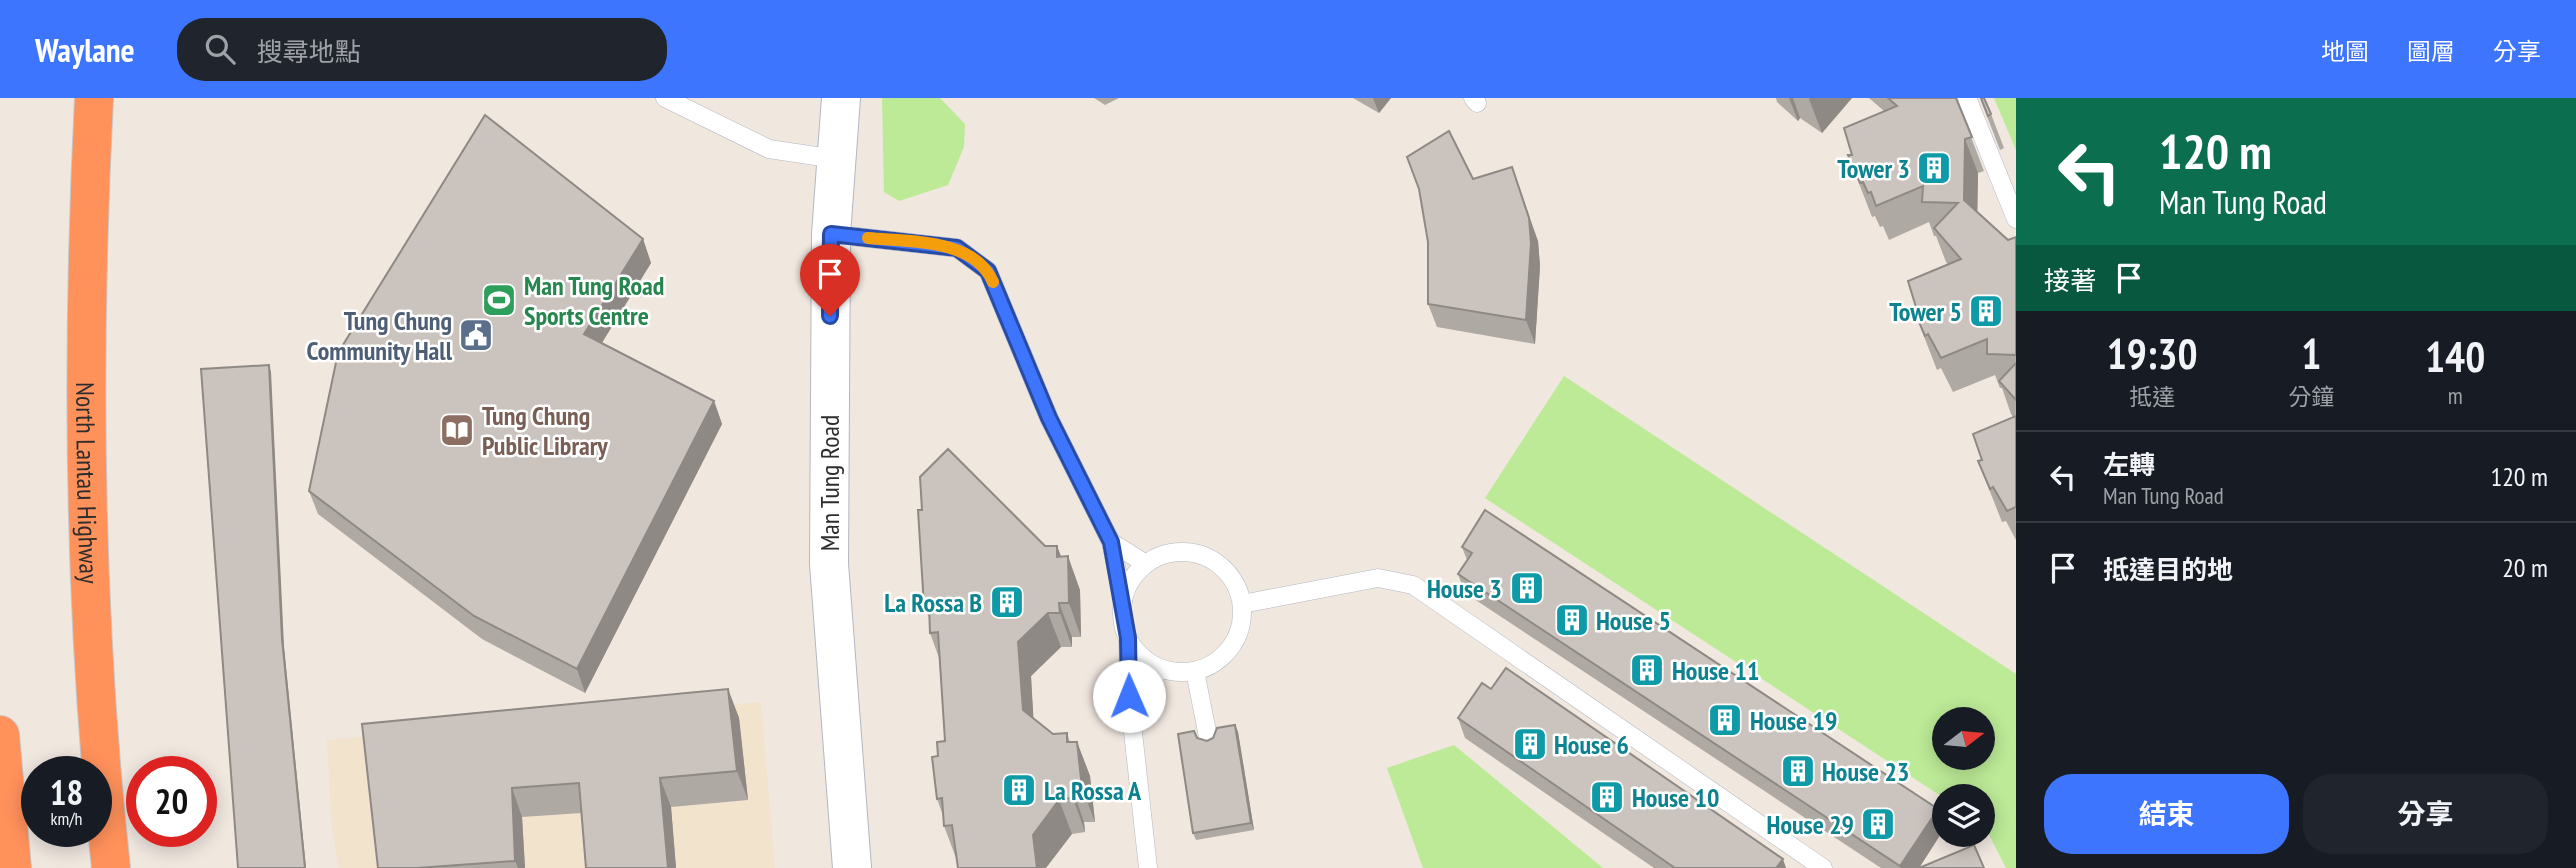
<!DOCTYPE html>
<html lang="zh-TW">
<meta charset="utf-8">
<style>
body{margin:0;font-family:"PT Sans Narrow","Noto Sans TC",sans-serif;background:#20242c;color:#f1f3f6;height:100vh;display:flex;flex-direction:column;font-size:26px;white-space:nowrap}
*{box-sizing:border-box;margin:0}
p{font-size:23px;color:#9ea1a6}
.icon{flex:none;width:38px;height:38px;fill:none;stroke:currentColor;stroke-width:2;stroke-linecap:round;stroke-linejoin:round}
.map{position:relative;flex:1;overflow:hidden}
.panel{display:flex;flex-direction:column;background:#171b24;width:560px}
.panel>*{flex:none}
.banner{background:#0b6e4f;color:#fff;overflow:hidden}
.needle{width:46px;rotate:74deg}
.buttons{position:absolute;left:1932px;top:609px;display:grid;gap:14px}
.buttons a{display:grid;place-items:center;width:63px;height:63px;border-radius:50%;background:#171b24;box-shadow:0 4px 18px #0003;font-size:35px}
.speed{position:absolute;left:21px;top:658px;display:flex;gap:14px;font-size:35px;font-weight:700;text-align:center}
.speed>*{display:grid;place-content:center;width:91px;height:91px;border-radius:50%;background:#171b24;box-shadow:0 4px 18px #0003;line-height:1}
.speed small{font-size:18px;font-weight:400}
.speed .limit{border:10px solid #d22;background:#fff;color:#111}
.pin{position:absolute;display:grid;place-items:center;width:60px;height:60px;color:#fff;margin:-72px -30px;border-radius:50% 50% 50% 0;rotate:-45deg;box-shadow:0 0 7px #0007}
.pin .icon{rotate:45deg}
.me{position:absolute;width:77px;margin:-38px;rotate:359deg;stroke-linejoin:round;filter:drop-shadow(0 0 5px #0008)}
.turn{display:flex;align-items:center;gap:24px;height:147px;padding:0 28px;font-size:32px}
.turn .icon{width:91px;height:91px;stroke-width:2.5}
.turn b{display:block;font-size:49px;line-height:60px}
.then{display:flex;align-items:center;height:66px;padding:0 28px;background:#0003;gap:14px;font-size:26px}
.eta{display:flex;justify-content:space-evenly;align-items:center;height:119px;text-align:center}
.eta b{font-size:42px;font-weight:700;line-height:49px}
.primary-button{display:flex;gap:14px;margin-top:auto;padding:14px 28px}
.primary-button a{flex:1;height:80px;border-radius:28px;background:#3d75ff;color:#fff;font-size:28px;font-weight:700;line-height:80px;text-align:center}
.primary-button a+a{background:#20242c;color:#f1f3f6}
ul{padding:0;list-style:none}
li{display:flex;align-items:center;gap:21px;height:91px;padding:0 28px;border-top:2px solid #363941}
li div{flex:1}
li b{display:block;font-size:26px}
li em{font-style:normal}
header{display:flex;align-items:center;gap:42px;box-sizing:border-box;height:98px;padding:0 35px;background:#3d75ff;color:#fff}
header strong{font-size:33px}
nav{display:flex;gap:38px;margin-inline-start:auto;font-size:24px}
.search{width:490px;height:63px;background:#20242c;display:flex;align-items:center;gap:18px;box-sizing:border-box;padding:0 24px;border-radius:28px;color:#9ea1a6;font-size:26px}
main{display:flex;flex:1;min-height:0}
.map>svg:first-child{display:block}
</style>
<header>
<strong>Waylane</strong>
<div class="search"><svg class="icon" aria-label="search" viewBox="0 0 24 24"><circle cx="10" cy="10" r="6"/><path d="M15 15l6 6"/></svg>搜尋地點</div>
<nav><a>地圖</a><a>圖層</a><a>分享</a></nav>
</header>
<main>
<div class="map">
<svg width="2016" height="770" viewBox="0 0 2016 770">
<rect width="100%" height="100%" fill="#f0e7df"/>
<!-- education -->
<path fill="#f2e3cd" d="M761 604 775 770H338L331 722 327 642Z"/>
<!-- green -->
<g fill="#bcea97" fill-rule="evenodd">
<path d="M882 0H940L965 26 964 49 948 87 899 103 884 94Z"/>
<path d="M1994 0H2016V52Z"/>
<path d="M1564 278 2016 576V770H2006L1983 725V698L1944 700 1485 400ZM1983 621V660H1944V621Z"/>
<path d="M1454 647 1603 770H1423L1387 670Z"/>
</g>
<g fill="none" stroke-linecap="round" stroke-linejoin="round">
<!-- service casing -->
<g stroke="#b3b7c2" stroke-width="19">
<g id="service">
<path d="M665 0 769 51 836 61"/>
<path d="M1473 0 1477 5"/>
<path d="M1967 0 2016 121"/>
<path d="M831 136 957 150 988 173 1049 320 1111 444 1123 503"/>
<path d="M1111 444 1146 466"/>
<circle cx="1182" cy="514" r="60"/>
<path d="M1242 506 1378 480 1413 487 1823 770"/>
<path d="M1128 540 1129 598 1148 770"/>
<path d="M1195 573 1208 639"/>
<path d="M1129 598 1162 571"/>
</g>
</g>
<!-- tertiary casing -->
<g stroke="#b3b7c2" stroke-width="40">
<path id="tertiary" d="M841 0 831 136 829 466 852 770"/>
</g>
<!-- motorway casing -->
<g stroke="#c8c8c8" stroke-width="40">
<g id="motorway">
<path id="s1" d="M94 0C81 256 83 515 111 770"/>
<path d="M0 637 12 770"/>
</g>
</g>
<!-- service -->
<use href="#service" stroke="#fff" stroke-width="18"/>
<!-- tertiary -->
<use href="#tertiary" stroke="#fff" stroke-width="38"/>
<!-- motorway -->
<use href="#motorway" stroke="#ff915b" stroke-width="38"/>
</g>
<!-- wall -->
<g fill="#afa9a3">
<path d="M1094 0H1119L1105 7Z"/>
<path d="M1353 0H1391L1379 15Z"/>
<path d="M1776 0H1852L1822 35 1800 20 1798 23 1777 4Z"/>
<path d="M1869 0H1956L1984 73 1978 75 1977 114 2008 142 2016 139V442L2006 423 2002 424 1978 363 1982 362 2013 319 2011 316 2002 290H2000L1995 277 1953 294 1941 270 1937 272 1913 210 1916 209 1948 166 1946 164 1936 138H1934L1929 124 1889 142 1883 128 1880 129 1875 118 1872 119 1848 57H1852L1884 13Z"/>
<path d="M1980 0 1991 16 2004 50 2000 52Z"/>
<path d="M1473 81 1538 143 1540 168 1535 246 1437 229 1428 206Z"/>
<path d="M643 141 651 165 602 245 714 303 722 326 585 595 482 541 318 416 309 393Z"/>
<path d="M1045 448H1057L1061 458 1080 492 1081 539H1072V549H1061L1031 578 1033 621 1053 636 1067 635 1070 644H1077L1090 678 1095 724H1084L1085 734 1072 736 956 760 944 728V720L937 701 938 658 945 643 939 560 930 535V522L924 508Z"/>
<path d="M1462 449 1938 711 1944 731 1919 770H1881L1465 495 1458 476 1467 462Z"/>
<path d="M728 591 739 620 748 702 671 709 676 770H586L581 715 522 719 525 770H378L362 626Z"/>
<path d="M1491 591 1786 770H1654L1465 640 1458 620Z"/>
<path d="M1235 627 1238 634 1254 732 1196 742 1193 735 1197 640 1207 643Z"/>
</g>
<!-- shaded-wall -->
<g fill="#8e8985">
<path d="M1373 0H1391L1379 15Z"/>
<path d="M1789 0H1793L1800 20 1798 23Z"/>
<path d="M1810 0H1852L1822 35 1809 1Z"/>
<path d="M1965 41 1978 75 1977 136 1964 102Z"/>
<path d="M1512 69 1538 143 1540 168 1535 246 1526 222Z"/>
<path d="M643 141 651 165 593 259 584 236Z"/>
<path d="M269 267 271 274 284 548 306 770H305L303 760 282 541Z"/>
<path d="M714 303 722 326 585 595 577 571Z"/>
<path d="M1057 448 1068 478V458L1080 492 1081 539 1069 505 1057 459Z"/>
<path d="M1059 505 1072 539V549L1060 515Z"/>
<path d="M1048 515 1061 549 1031 578 1035 646 1023 612 1018 544Z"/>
<path d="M728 591 739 620 748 702 737 673Z"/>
<path d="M1235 627 1238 634 1254 732 1251 725Z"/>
<path d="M1077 644 1090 678 1095 724 1082 690Z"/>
<path d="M660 680 671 709 676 770H668Z"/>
<path d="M512 690 522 719 525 770H518L515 763Z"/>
<path d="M1072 690 1084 724 1085 734 1073 700Z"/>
<path d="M1059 702 1072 736 1046 770H1037L1033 737Z"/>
<path d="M1938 711 1944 731 1919 770H1901L1900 768Z"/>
<path d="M1783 761 1786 770H1776Z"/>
</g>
<!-- building -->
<g fill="#cbc4be" stroke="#8e8985" stroke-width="2">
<path d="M1888 0H1956L1972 39 1965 41 1964 102 2008 142 2016 139V257L1987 256V241L1941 260 1928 236 1925 238 1913 210 1916 209 1908 183 1961 161 1934 130 1958 105 1922 104 1923 88 1876 108 1871 94 1868 95 1863 84 1860 85 1848 57H1852L1844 30 1897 8Z"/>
<path d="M1981 0H1984L1991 16 1988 18Z"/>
<path d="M485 17 643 141 584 236 714 303 577 571 474 518 309 393 338 255Z"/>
<path d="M1449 33 1473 81 1512 69 1529 120 1531 145 1526 222 1428 206V144L1419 91 1407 59Z"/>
<path d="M2016 265V302L1999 283Z"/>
<path d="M269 267 282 541 305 770H238L201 271Z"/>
<path d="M2016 318V409L2007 413 1993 389 1990 391 1978 363 1982 362 1973 336Z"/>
<path d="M948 351 1045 448H1057V459L1068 458 1069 505H1059L1060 515H1048L1018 544 1023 612 1053 636 1067 635V644H1077L1082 690H1072L1073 700 1059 702 1033 737 1037 770H958L952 727 944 728 942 700 937 701 932 659 938 658 937 644 945 643 938 534 930 535 929 507 924 508 918 412H922L920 379Z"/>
<path d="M1485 412 1938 711 1900 768 1458 476 1472 455 1462 449Z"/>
<path d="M1506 570 1783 761 1776 770H1675L1458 620 1482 585 1491 591Z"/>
<path d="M728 591 737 673 660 680 668 770H586L579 685 512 690 515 763 417 770H378L362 626Z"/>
<path d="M1235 627 1251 725 1193 735 1178 636 1194 633 1197 640 1207 643 1213 640 1217 630Z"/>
<path d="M1974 747 1984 770H1919Z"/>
</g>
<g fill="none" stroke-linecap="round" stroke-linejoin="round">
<!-- route casing -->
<g stroke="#284ca6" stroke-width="18">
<path id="route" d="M830 218 831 136 957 150 988 173 1049 320 1111 444 1128 540 1129 598"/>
</g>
<!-- route -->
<use href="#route" stroke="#3d75ff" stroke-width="12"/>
<!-- slow -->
<path stroke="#f59e0b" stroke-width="12" d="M868 140C909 144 974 140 993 184"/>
</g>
<!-- icons -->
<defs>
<g id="building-square" transform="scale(1.75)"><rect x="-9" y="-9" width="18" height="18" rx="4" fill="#0f9aa8" stroke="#fff"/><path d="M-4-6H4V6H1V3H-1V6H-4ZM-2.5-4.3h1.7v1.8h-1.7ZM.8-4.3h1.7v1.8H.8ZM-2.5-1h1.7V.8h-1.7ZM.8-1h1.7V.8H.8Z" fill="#fff"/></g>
<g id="stadium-square" transform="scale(1.75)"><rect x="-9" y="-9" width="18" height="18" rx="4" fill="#2e9e5b" stroke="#fff"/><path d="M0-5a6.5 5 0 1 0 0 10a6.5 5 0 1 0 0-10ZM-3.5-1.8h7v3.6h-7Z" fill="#fff"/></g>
<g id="civic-square" transform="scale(1.75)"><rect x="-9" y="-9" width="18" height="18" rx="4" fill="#5c6f8a" stroke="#fff"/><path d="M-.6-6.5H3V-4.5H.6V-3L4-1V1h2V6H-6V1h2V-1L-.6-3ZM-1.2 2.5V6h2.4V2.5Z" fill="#fff"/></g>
<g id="library-square" transform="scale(1.75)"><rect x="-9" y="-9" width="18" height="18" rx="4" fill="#8d6e63" stroke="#fff"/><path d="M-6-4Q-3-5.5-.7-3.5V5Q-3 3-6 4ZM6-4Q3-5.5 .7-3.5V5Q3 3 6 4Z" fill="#fff"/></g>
</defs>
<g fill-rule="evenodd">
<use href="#building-square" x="1934" y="70"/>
<use href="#stadium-square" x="499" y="202"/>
<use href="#building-square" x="1986" y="213"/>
<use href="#civic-square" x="476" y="237"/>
<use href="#library-square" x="457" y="332"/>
<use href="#building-square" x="1527" y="490"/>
<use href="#building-square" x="1007" y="504"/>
<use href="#building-square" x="1572" y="522"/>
<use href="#building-square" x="1647" y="572"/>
<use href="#building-square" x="1725" y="622"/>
<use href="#building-square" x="1530" y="646"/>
<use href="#building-square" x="1798" y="673"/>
<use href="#building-square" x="1019" y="692"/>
<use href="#building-square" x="1607" y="699"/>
<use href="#building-square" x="1878" y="726"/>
</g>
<g text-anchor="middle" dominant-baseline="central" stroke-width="5" stroke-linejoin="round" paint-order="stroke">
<!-- culture labels -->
<g font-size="26" font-weight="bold" fill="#0d838f" stroke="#fff" text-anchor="start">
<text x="1910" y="70" text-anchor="end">Tower 3</text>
<text x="1962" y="213" text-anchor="end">Tower 5</text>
<text x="1502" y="490" text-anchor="end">House 3</text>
<text x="982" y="504" text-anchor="end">La Rossa B</text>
<text x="1596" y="522">House 5</text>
<text x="1672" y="572">House 11</text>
<text x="1750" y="622">House 19</text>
<text x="1554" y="646">House 6</text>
<text x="1822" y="673">House 23</text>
<text x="1044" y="692">La Rossa A</text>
<text x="1632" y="699">House 10</text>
<text x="1854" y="726" text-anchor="end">House 29</text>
</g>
<!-- leisure labels -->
<g font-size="26" font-weight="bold" fill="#27864d" stroke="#fff" text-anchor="start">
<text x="524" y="187">Man Tung Road<tspan x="524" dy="30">Sports Centre</tspan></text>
</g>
<!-- service labels -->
<g font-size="26" font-weight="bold" fill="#4e5e75" stroke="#fff" text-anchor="end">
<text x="452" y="222">Tung Chung<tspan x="452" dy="30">Community Hall</tspan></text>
</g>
<!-- education labels -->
<g font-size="26" font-weight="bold" fill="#785e54" stroke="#fff" text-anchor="start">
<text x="482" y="317">Tung Chung<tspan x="482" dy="30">Public Library</tspan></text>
</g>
<!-- street labels -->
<g font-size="26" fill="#2d2d2d" stroke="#fff">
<text stroke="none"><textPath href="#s1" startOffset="385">North Lantau Highway</textPath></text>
<text transform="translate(829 385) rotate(-90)">Man Tung Road</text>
</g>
</g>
</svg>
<div class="buttons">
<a><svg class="needle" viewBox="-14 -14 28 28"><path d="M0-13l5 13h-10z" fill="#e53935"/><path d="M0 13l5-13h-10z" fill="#9ea1a6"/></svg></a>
<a><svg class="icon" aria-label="layers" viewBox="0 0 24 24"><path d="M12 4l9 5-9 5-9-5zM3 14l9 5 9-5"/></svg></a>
</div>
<div class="speed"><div>18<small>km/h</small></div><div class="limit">20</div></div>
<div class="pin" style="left:830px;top:218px;background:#d93025"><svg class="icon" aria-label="arrive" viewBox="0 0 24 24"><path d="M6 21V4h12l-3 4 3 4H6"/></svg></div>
<svg class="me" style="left:1129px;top:598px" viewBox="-20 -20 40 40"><circle r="19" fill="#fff"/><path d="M0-13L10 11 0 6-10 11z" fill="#3d75ff"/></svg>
</div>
<section class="panel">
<div class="banner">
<div class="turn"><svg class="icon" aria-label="left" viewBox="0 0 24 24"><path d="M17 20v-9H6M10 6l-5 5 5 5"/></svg><div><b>120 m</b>Man Tung Road</div></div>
<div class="then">接著<svg class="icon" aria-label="arrive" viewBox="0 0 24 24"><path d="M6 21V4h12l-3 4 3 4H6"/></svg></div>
</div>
<div class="eta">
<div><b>19:30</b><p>抵達</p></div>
<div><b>1</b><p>分鐘</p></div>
<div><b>140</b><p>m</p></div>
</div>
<ul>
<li><svg class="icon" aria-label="left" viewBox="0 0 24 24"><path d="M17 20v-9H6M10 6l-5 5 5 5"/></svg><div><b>左轉</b><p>Man Tung Road</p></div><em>120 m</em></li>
<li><svg class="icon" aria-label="arrive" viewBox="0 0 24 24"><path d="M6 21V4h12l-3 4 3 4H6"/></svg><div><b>抵達目的地</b></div><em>20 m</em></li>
</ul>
<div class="primary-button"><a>結束</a><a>分享</a></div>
</section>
</main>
